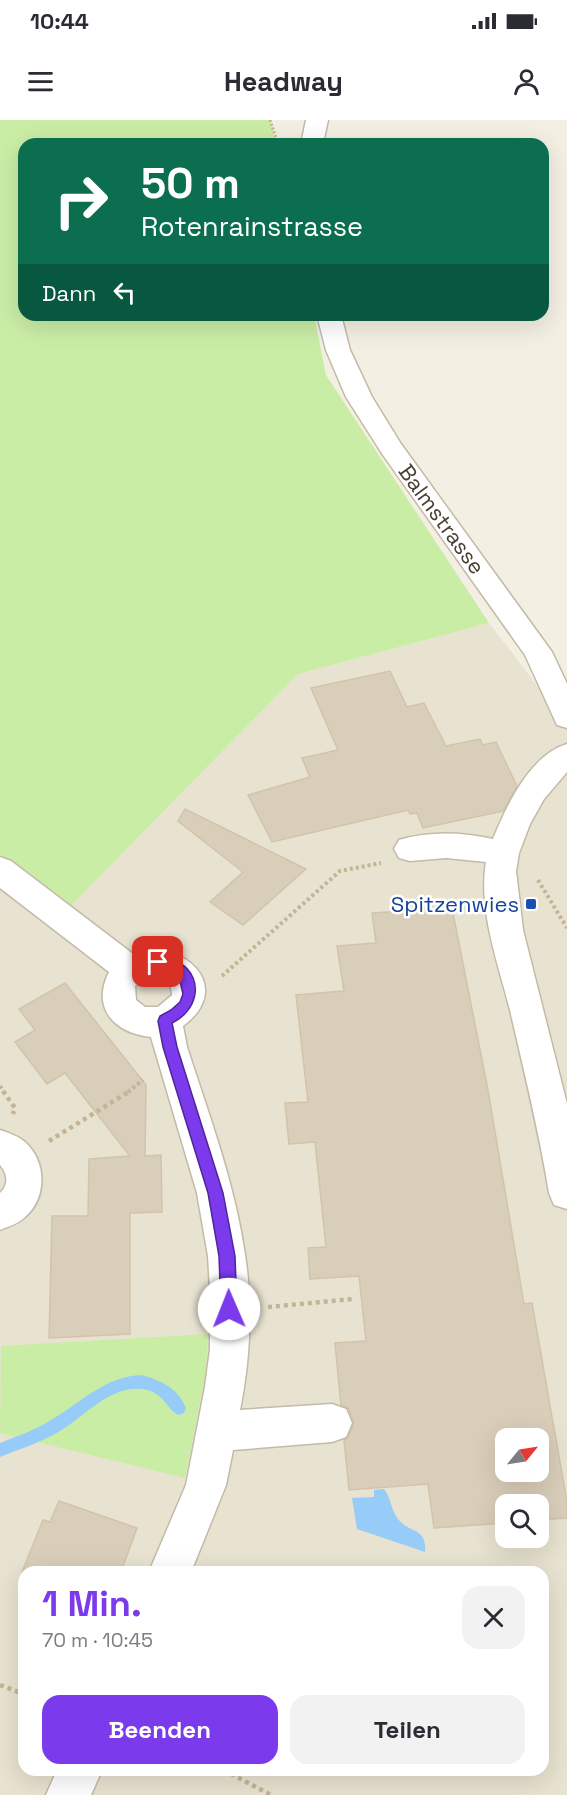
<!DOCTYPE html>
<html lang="de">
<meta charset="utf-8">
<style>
body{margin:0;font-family:"Space Grotesk",sans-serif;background:#f2f2f3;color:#2b2b33;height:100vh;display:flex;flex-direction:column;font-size:22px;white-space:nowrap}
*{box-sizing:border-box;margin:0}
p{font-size:20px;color:#7c7c81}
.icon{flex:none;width:33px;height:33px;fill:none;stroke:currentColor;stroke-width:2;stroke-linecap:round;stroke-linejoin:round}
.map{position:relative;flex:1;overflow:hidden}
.drawer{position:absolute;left:18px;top:1446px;width:531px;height:210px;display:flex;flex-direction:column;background:#fff;border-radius:18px;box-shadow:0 6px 24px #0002}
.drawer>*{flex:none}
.top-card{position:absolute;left:18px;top:18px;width:531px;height:183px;border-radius:18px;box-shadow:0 6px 24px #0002;background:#0b6e4f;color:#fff;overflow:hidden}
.needle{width:39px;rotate:60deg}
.buttons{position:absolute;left:495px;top:1308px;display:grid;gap:12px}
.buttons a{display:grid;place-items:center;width:54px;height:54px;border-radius:12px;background:#fff;box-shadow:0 6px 24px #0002;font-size:30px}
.pin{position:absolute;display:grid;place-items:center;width:51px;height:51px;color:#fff;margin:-26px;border-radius:12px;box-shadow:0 3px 9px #0006}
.me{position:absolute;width:66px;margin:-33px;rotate:359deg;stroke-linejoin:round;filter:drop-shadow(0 0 4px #0008)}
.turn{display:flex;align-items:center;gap:21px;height:126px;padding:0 24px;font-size:27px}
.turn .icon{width:78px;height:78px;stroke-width:2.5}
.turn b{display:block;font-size:42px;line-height:51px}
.then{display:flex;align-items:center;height:57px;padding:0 24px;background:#0003;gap:12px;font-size:22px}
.round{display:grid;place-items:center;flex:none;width:63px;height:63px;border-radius:18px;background:#f2f2f3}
.head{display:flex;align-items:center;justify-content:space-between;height:102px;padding:0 24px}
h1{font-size:36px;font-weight:700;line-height:45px;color:#7c3aed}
.action{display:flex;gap:12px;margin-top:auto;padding:12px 24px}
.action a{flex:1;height:69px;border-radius:18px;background:#7c3aed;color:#fff;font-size:24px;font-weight:700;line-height:69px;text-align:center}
.action a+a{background:#f2f2f3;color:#2b2b33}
.status{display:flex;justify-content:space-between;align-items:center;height:42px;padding:0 30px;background:#fff;direction:ltr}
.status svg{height:16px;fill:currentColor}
header{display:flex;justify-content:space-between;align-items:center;height:78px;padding:0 24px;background:#fff;font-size:27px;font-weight:700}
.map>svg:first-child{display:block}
</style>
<div class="status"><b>10:44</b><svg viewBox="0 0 49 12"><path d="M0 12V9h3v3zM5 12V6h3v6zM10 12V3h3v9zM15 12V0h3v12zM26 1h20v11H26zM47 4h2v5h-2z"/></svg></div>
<header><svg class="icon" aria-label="menu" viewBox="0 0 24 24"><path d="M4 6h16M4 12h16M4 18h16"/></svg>Headway<svg class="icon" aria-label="person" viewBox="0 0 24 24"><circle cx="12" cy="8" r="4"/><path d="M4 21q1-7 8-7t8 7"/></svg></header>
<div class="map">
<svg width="567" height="1675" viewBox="0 0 567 1675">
<rect width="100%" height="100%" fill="#f4efe3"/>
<!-- residential -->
<path fill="#e8e2d0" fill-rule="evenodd" d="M489 503 567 604V1675H0V741L65 792 298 554ZM506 1318H538V1352H506ZM506 1384H538V1418H506ZM24 1452H543V1650H24Z"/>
<!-- green -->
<g fill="#caeda6">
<path d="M0 0H270L276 24H24V195H314L326 255 489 503 298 554 65 792 0 741Z"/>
<path d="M208 1214 206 1252 185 1358 0 1313 1 1226Z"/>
</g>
<!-- water -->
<path fill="#97ccf8" d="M384 1369C391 1378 391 1390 398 1399 410 1414 427 1407 425 1432L357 1409 352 1378 374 1377V1370Z"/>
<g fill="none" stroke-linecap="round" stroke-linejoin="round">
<!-- stream -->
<path fill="#97ccf8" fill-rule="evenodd" d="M142 1255C162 1261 178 1268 186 1288L184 1293 179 1295C166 1290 165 1272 142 1269 110 1265 85 1296 60 1311 42 1322 20 1329 0 1337V1323C17 1316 36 1310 51 1300 82 1282 105 1256 142 1255Z"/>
</g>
<!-- building -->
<g fill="#d9ceba" stroke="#d2c4a9" stroke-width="1.5" fill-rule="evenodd">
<path d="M390 551 407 587 424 583 446 626 480 619 483 625 496 622 517 666 503 691 423 708 417 693 410 694 408 690 272 722 248 675 310 657 302 638 338 630 311 568Z"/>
<path d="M185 689 306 749 243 805 210 782 243 752 178 701Z"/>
<path d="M452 788 488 970 524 1184 532 1183 567 1382V1398L538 1400V1384H506V1403L434 1408 428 1364 349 1370 344 1320 348 1318 354 1302 348 1288 341 1285 335 1223 366 1221 359 1156 310 1159 308 1128 326 1127 315 1022 289 1024 285 983 308 982 296 875 344 871 337 826 376 823 372 793ZM506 1318H538V1352H506Z"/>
<path d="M65 863 146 965 145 1036 161 1035 162 1092 130 1093V1214L49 1218 52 1096H88L89 1039 130 1036 65 953 47 964 15 922 35 910 19 889Z"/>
<path d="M59 1381 137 1408 121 1452H22L43 1400 50 1402Z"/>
</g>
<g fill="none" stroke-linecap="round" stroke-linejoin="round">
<!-- minor casing -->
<g stroke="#c3baa7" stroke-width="3">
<g id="minor">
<path d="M306 0H328L323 24H301Z"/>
<path d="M317 195H341L350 230 372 277 401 324 552 532 567 564V608L557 605 525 535 383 335 346 277 326 230Z"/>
<path d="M567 624V652L544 679 530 704 519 733 516 751 523 810 567 984V1089L554 1085 549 1073C539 1011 524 951 510 890 498 843 478 790 486 742L446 738 410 741 399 738 394 729 399 720C429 711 462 712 493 719 507 685 530 635 567 624Z"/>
<path d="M0 737 11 741 133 834C183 817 236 867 183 906L187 927C209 995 235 1064 245 1135 253 1185 250 1241 240 1290L332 1284 346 1289 352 1303 346 1317 332 1322 233 1330 226 1365 191 1452H149L186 1365 205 1267 210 1229V1169L208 1136 197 1073 151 917C114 913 91 888 109 852L0 768ZM155 856C165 861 172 863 172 875L158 887H145L136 880 135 866 144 858Z"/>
<path d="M0 1010C9 1013 18 1016 25 1022 47 1042 47 1078 25 1097 18 1104 9 1106 0 1110V1073C9 1065 8 1054 0 1045Z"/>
<path d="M57 1650H102L91 1675H46Z"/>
</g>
</g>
<!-- path-far2 -->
<path stroke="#c3b494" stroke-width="3" stroke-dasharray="2 2" stroke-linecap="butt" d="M270 0 278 24"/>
<!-- path-far1 -->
<g stroke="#c3b494" stroke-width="4" stroke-dasharray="3 3" stroke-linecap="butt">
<path d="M538 760 567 808"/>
<path d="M222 856 340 751 381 743"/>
<path d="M0 966 4 972"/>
<path d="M128 972 143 960"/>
</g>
<!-- path -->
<g stroke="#c3b494" stroke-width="4.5" stroke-dasharray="4 4" stroke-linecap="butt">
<path d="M3 971 15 988 13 994"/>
<path d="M49 1021 130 971"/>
<path d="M268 1187 353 1179"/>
<path d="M0 1565 24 1574"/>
<path d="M224 1650 271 1675"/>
</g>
<!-- minor -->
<use href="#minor" fill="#fff" fill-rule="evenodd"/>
</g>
<!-- route -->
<path fill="#7c3aed" stroke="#51269a" stroke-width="1.5" d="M158 836C165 838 175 840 180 843 206 860 196 892 172 903L177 927 223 1073 235 1136 237 1189 235 1194 229 1196 224 1194 221 1189 219 1136 208 1073 163 927 158 901 160 896 171 890 180 882 183 874 180 861 171 851 153 846 151 842Z"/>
<!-- markers -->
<rect fill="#1a4fb4" stroke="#fff" stroke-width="2" x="525" y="778" width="12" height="12" rx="3"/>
<g text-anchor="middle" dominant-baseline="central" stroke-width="5" stroke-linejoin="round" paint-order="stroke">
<!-- street labels -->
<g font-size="22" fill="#463f32" stroke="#fff">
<text transform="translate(442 399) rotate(54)">Balmstrasse</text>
</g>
<!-- transit labels -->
<g font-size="22" fill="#164399" stroke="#fff" text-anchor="end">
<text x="519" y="784">Spitzenwies</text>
</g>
</g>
</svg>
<div class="buttons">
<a><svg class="needle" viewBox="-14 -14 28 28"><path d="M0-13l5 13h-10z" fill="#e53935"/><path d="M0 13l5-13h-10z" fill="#7c7c81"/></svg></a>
<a><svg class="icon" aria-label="search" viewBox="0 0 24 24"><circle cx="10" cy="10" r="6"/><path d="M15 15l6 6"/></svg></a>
</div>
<div class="pin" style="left:158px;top:842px;background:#d93025"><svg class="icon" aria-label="arrive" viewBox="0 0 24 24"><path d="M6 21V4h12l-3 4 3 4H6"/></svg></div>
<svg class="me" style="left:229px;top:1189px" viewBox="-20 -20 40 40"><circle r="19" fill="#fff"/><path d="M0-13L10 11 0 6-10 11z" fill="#7c3aed"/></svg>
<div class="top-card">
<div class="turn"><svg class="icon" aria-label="right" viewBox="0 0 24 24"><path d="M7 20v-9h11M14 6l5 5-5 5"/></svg><div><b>50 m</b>Rotenrainstrasse</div></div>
<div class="then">Dann<svg class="icon" aria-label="left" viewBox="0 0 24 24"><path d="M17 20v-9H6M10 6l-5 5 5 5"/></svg></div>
</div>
<section class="drawer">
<div class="head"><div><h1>1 Min.</h1><p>70 m · 10:45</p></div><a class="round"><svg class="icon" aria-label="close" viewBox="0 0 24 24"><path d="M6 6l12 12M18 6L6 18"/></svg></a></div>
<div class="action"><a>Beenden</a><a>Teilen</a></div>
</section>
</div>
